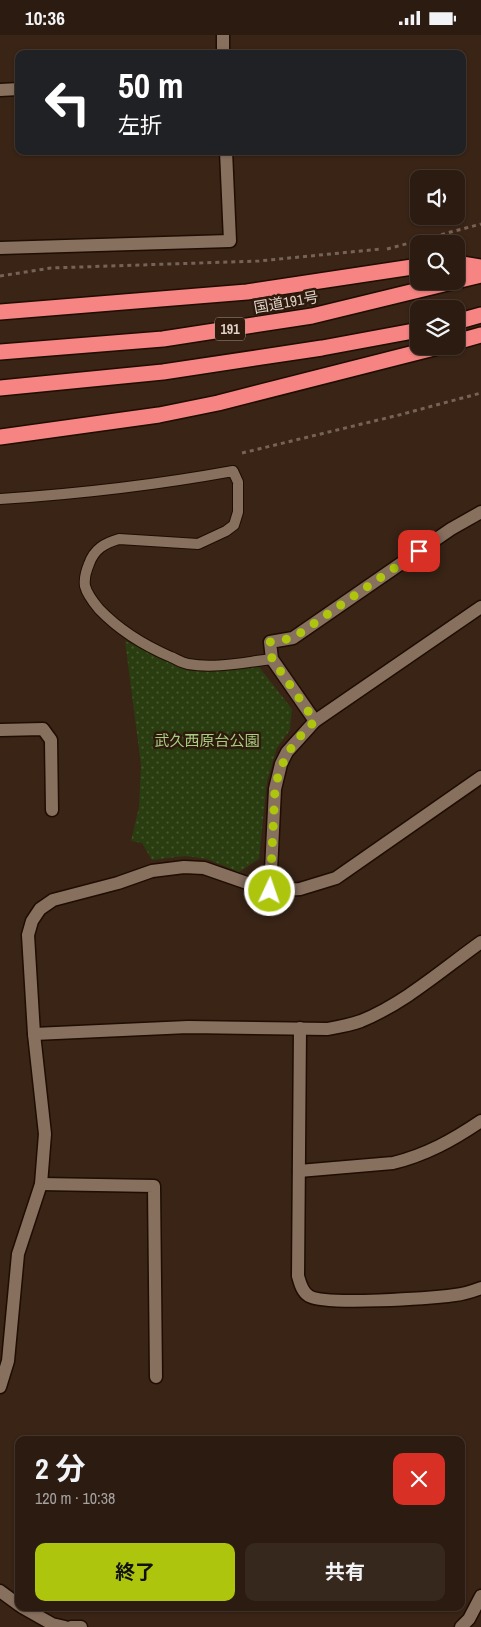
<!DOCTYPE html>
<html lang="ja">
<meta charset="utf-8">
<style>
body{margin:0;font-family:"Archivo Narrow","Noto Sans JP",sans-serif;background:#37281e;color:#f1f3f6;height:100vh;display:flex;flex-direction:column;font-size:19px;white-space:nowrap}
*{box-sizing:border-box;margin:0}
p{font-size:16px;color:#a6a19f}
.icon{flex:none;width:28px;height:28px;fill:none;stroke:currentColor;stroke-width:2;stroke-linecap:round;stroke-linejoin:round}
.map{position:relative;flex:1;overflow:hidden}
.sheet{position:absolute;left:15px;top:1401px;width:450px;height:175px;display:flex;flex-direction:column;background:#2b1b10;border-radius:10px;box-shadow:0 1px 4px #0004,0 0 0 1px #473930}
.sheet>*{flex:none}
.banner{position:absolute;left:15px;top:15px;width:451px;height:105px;border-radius:10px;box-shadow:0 1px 4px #0004,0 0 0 1px #473930;background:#202124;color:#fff;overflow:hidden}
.tools{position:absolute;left:410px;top:135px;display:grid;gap:10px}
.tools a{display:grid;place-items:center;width:55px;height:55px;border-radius:10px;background:#2b1b10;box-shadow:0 1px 4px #0004,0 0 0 1px #473930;font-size:25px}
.pin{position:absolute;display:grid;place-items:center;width:42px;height:42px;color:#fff;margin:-21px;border-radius:10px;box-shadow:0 2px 8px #0006}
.me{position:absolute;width:55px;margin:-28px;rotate:3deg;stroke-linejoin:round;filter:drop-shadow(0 0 4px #0008)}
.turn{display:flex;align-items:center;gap:18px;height:105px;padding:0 20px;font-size:22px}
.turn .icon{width:65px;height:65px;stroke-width:2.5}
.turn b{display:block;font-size:35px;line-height:42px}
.round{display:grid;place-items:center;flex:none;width:52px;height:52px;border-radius:10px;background:#37281e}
.overview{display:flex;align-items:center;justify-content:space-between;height:85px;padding:0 20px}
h1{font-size:30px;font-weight:700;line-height:38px}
.button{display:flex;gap:10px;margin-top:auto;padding:10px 20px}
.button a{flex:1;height:58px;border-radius:10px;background:#adc60d;color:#111;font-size:20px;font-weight:700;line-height:58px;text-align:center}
.button a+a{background:#37281e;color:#f1f3f6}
.status{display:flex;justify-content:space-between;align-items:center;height:35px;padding:0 25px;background:#2b1b10;direction:ltr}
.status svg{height:14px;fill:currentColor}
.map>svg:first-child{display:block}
</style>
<div class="status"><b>10:36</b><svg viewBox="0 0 49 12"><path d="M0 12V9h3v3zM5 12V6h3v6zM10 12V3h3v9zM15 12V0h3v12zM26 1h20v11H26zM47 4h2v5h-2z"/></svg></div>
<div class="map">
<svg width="481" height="1592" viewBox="0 0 481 1592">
<defs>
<pattern id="park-dots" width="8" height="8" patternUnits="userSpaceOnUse" patternTransform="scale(1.25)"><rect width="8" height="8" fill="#2a3d10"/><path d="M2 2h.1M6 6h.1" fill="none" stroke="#485831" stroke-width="1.8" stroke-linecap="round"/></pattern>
</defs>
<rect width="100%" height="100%" fill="#392416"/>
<!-- park -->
<path fill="url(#park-dots)" d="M125 606 190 636 259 632 292 674 290 695 277 713 267 746 259 824 239 837 207 824 185 821 152 825 142 808 131 806 139 772 141 730Z"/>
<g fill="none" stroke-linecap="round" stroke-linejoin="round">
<!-- lane casing -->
<g stroke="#1f0d02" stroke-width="12">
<path id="lane" d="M0 464C78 459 156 450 233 436L238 447V477L234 490 226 496 198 509 119 504C105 508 94 514 89 529 86 536 84 544 85 551 87 559 94 568 99 574 120 596 143 610 171 622 176 624 182 628 188 629 215 634 245 627 272 624"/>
</g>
<!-- street casing -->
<g stroke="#1f0d02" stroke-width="15">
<g id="street">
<path d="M223 0V19"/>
<path d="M0 55 19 54"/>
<path d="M0 213 230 206 226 116"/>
<path d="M315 686 272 624 270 607 293 603 451 494 481 477"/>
<path d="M0 695 43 694 51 705 52 775"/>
<path d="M270 856 275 754 281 729 287 717 315 686 481 572"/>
<path d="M300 993 298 1241C300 1248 302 1257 309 1261 325 1271 432 1263 455 1260 464 1259 473 1256 481 1253"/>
<path d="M34 999 188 992 327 994C338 992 350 990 361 986 405 968 443 934 481 907"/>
<path d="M299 1136 393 1128C426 1120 453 1105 481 1086"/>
<path d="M41 1149 154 1151 156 1342"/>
<path d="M0 1352 8 1326 18 1219 41 1149 45 1099 34 999 28 900 32 886 40 874 53 865 118 848 152 836 184 832 204 833 270 856 300 854 336 843 481 742"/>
<path d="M0 1556 19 1570"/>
<path d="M22 1572 52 1589 65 1592"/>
<path d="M71 1592H81"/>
<path d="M461 1592 469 1584 481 1561"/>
</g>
</g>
<!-- highway casing -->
<g stroke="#1f0d02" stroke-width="18">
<g id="highway">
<path d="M456 228 481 232"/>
<path d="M456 246 481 240"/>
<path d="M0 277 247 257 419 231"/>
<path d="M456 287 481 280"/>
<path d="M456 307 481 300"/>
<path d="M0 317 163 304 312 281 456 246"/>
<path d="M0 353 163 337 322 313 419 295"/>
<path d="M0 402 159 380 218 368 442 311"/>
</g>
</g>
<!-- path -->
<g stroke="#766357" stroke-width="3" stroke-dasharray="4 4" stroke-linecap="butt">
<path d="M387 214 481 189"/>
<path d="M0 241 51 233 259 226 381 214"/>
<path d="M242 418 399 380 481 358"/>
</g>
<!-- lane -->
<use href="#lane" stroke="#88705f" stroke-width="10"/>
<!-- street -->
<use href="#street" stroke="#88705f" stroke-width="12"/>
<!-- highway -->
<use href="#highway" stroke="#f68482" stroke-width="15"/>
</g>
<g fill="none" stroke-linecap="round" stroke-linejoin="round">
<!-- route -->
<path stroke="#adc60d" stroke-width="9" stroke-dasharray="0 16.2" d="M270 856 275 754C281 724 293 707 315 686L272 624 270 607 293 603 419 516"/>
</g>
<g text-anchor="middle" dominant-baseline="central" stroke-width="5" stroke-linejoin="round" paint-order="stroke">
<!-- shield labels -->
<rect fill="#2e1b0d" stroke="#aa9a90" stroke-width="1" x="215" y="282.5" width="30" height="23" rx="4"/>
<g font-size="14" font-weight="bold" fill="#dfd1c8">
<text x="230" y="294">191</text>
</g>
<!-- street labels -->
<g font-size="15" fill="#dfd1c8" stroke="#2e1b0d">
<text transform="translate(286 267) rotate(-10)">国道191号</text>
</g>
<!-- park labels -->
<g font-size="15" fill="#a9ce81" stroke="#2e1b0d">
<text x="207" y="705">武久西原台公園</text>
</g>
</g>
</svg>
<div class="tools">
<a><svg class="icon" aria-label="sound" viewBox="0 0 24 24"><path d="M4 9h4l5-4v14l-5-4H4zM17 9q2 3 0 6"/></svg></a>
<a><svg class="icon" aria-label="search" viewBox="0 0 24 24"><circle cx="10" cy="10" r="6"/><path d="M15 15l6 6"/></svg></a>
<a><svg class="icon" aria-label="layers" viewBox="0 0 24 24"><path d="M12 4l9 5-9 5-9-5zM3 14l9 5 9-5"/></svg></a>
</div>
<div class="pin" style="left:419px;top:516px;background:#d93025"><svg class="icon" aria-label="arrive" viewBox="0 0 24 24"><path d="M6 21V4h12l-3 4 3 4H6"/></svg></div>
<svg class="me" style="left:270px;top:856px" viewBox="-20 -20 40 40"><circle r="17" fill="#adc60d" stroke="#fff" stroke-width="3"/><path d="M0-11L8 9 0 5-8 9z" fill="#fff"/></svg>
<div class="banner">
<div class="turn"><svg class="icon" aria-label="left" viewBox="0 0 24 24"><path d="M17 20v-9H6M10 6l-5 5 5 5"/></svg><div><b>50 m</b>左折</div></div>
</div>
<section class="sheet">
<div class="overview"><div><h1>2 分</h1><p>120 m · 10:38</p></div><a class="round" style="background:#d93025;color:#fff"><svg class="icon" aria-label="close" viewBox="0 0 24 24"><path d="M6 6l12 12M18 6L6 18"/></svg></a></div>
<div class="button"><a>終了</a><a>共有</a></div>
</section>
</div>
